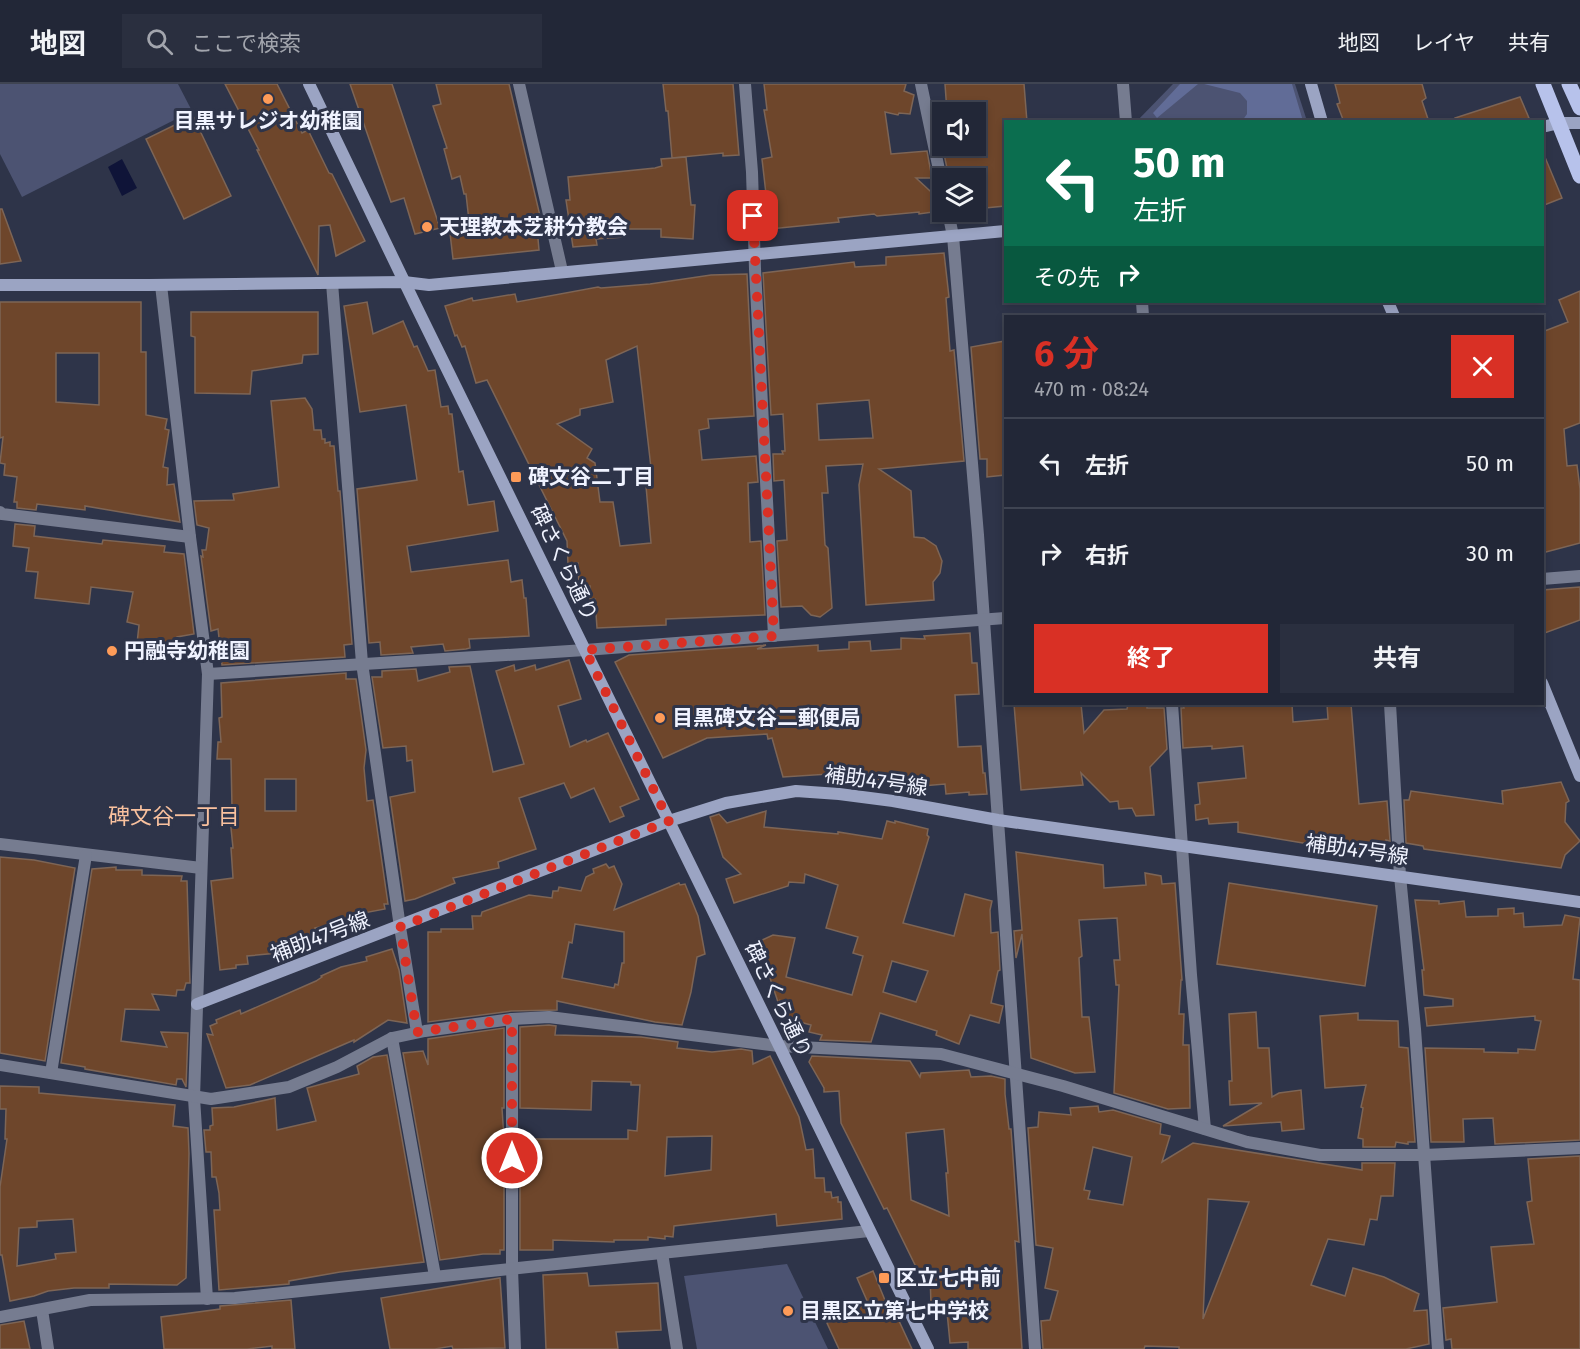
<!DOCTYPE html>
<html lang="ja">
<meta charset="utf-8">
<style>
body{margin:0;font-family:"Fira Sans","Noto Sans JP",sans-serif;background:#2a2f3f;color:#f1f3f6;height:100vh;display:flex;flex-direction:column;font-size:22px;white-space:nowrap}
*{box-sizing:border-box;margin:0}
p{font-size:20px;color:#a2a5ad}
.icon{flex:none;width:33px;height:33px;fill:none;stroke:currentColor;stroke-width:2;stroke-linecap:round;stroke-linejoin:round}
.map{position:relative;flex:1;overflow:hidden}
.panel{position:absolute;left:1004px;top:231px;width:540px;height:390px;display:flex;flex-direction:column;background:#222737;border-radius:0px;box-shadow:0 3px 9px #0003,0 0 0 2px #3f4452}
.panel>*{flex:none}
.guide{position:absolute;left:1004px;top:36px;width:540px;height:183px;border-radius:0px;box-shadow:0 3px 9px #0003,0 0 0 2px #3f4452;background:#0b6e4f;color:#fff;overflow:hidden}
.tools{position:absolute;left:932px;top:18px;display:grid;gap:12px}
.tools a{display:grid;place-items:center;width:54px;height:54px;border-radius:0px;background:#222737;box-shadow:0 3px 9px #0003,0 0 0 2px #3f4452;font-size:30px}
.pin{position:absolute;display:grid;place-items:center;width:51px;height:51px;color:#fff;margin:-26px;border-radius:12px;box-shadow:0 3px 9px #0006}
.me{position:absolute;width:66px;margin:-33px;rotate:0deg;stroke-linejoin:round;filter:drop-shadow(0 0 4px #0008)}
.turn{display:flex;align-items:center;gap:21px;height:126px;padding:0 30px;font-size:27px}
.turn .icon{width:78px;height:78px;stroke-width:2.5}
.turn b{display:block;font-size:42px;line-height:51px}
.then{display:flex;align-items:center;height:57px;padding:0 30px;background:#0003;gap:12px;font-size:22px}
.round{display:grid;place-items:center;flex:none;width:63px;height:63px;border-radius:0px;background:#2a2f3f}
.summary{display:flex;align-items:center;justify-content:space-between;height:102px;padding:0 30px}
h1{font-size:36px;font-weight:700;line-height:45px;color:#d93025}
.action{display:flex;gap:12px;margin-top:auto;padding:12px 30px}
.action a{flex:1;height:69px;border-radius:0px;background:#d93025;color:#fff;font-size:24px;font-weight:700;line-height:69px;text-align:center}
.action a+a{background:#2a2f3f;color:#f1f3f6}
ul{padding:0;list-style:none}
li{display:flex;align-items:center;gap:18px;height:90px;padding:0 30px;border-top:2px solid #3f4452}
li div{flex:1}
li b{display:block;font-size:22px}
li em{font-style:normal}
header{display:flex;align-items:center;gap:36px;box-sizing:border-box;height:84px;padding:0 30px;background:#222737;border-bottom:2px solid #3f4452}
header strong{font-size:28px}
nav{display:flex;gap:33px;margin-inline-start:auto;font-size:21px}
.search{width:420px;height:54px;background:#2a2f3f;display:flex;align-items:center;gap:15px;box-sizing:border-box;padding:0 21px;border-radius:0px;color:#a2a5ad;font-size:22px}
.map>svg:first-child{display:block}
</style>
<header>
<strong>地図</strong>
<div class="search"><svg class="icon" aria-label="search" viewBox="0 0 24 24"><circle cx="10" cy="10" r="6"/><path d="M15 15l6 6"/></svg>ここで検索</div>
<nav><a>地図</a><a>レイヤ</a><a>共有</a></nav>
</header>
<div class="map">
<svg width="1580" height="1265" viewBox="0 0 1580 1265">
<rect width="100%" height="100%" fill="#2e3449"/>
<!-- green -->
<g fill="#4c5372">
<path d="M0 0H178L192 27 22 113 0 70Z"/>
<path d="M1173 0H1295L1307 37 1136 38Z"/>
<path d="M787 1180 828 1265H697L684 1192Z"/>
</g>
<!-- forest -->
<g fill="#616c97">
<path d="M1180 0H1198L1157 34 1153 29Z"/>
<path d="M1204 0H1292L1303 37H1242L1247 30V17L1240 9Z"/>
</g>
<!-- water -->
<path fill="#0f1438" d="M122 75 137 104 122 112 108 83Z"/>
<!-- building -->
<g fill="#6e462b" stroke="#7d6556" stroke-width="1.5" fill-rule="evenodd">
<path d="M225 0H277L302 49 308 46 329 89 332 90 365 157 336 172 330 141 319 142 318 191 257 66H259Z"/>
<path d="M350 0H392L440 144 415 150 404 114 391 118Z"/>
<path d="M436 0H509L540 132H536L539 166 453 175 450 149 470 146 466 110H464L460 92 452 95 444 65 447 64 433 22 441 20Z"/>
<path d="M663 0H733L739 71 723 72V69L672 74 668 27H666Z"/>
<path d="M764 0H906L904 7 914 11 910 30 899 29 898 31 885 28 891 70 927 67 932 94H916L942 118 940 127 919 130V128L877 132 874 130 838 134 839 138 770 145 762 75 772 73 764 26H767Z"/>
<path d="M945 0H1024L1027 38H1005V122L975 125V94H949L943 65H951V62H975V28H947Z"/>
<path d="M1335 0H1422L1426 14 1422 17 1429 38H1344L1337 20 1340 19Z"/>
<path d="M1520 13 1529 34 1519 38H1456L1455 34Z"/>
<path d="M193 32 231 112 184 135 146 55Z"/>
<path d="M1542 66 1562 114 1542 122Z"/>
<path d="M686 73 691 121H695L693 155 661 153V145H622L623 153 596 155 597 161 573 163 566 116H570L568 93 655 84 662 82 661 75Z"/>
<path d="M0 125H2L21 177 0 180Z"/>
<path d="M944 169 949 213 946 214 950 267 954 266 964 377 879 385 911 407 914 453 924 454 936 462 942 477 940 489 933 498 934 516 866 521 859 401 863 380 826 382 828 409H822L825 461 828 464 832 524 820 533 811 531 802 522 781 523 777 457 787 456 784 396 774 397 773 370H783L782 367H785L783 330 771 331 763 189 854 178 855 183 886 181V173ZM869 316 873 354 819 356 817 320Z"/>
<path d="M747 190 754 332 708 335 709 344 699 346 702 376 756 372 758 398 748 399 750 458 761 457 765 531 666 535V541L597 544 595 515H590V502H579L578 479 568 480 567 457 487 296 476 299 465 262 462 263 457 251 455 252 445 222 472 214 473 217 515 210 517 218 598 203 601 204 650 200 711 191ZM637 262 653 401 646 402 651 459 620 462 613 418H600L595 379 587 374 592 365 557 340 580 331V325L613 318 606 276Z"/>
<path d="M1580 207V339L1564 345 1567 382 1577 381 1580 405V459L1542 469V248L1568 238 1559 216Z"/>
<path d="M0 218H141V268H146V331L167 335 165 345 169 346 163 383 168 384 167 401 174 400 180 438 85 422V426L37 420 36 426 17 424V418H14L17 393 4 391 5 380 0 379 3 353 0 354ZM56 269H99V321L56 318Z"/>
<path d="M367 218 373 250 403 237 414 263 417 262 428 287 435 286 441 323 448 322 449 330H452L459 388 463 387 468 421 494 417 498 447 407 462 411 488 508 476 511 498 522 496 524 514H526L529 552 469 555 470 564 466 565 445 567 443 560 411 563 413 569 381 571 380 558 369 559 357 405 417 396 406 321 360 328 344 222Z"/>
<path d="M191 228H318V270L303 271 302 279 252 287 250 310 195 309V253L191 252Z"/>
<path d="M1005 257V391L987 393V375H980L971 263Z"/>
<path d="M305 314 312 325 314 346H321L322 355H325V359L330 358V362H334L338 407H340L352 560 344 561 345 573 222 581 218 545 211 547 201 472 203 473 202 466H206L209 444 197 441 194 417 234 416 233 410 279 403 271 317Z"/>
<path d="M15 440 35 442 34 452 102 460 103 456 165 462 164 468 184 470 194 550 177 553 173 573 136 569 139 541 127 538 133 508 91 503 89 520 35 514 38 488 26 487 29 464 13 462Z"/>
<path d="M1580 503V536L1542 550V506Z"/>
<path d="M970 549 972 579H977L979 610 955 611 958 663 981 662 983 689H985L987 710 969 711V708L946 710 945 700 910 703 903 696H878L877 693 871 692V689L829 694V690L783 693 772 654 768 655 767 650 707 654 663 674 615 578 629 571 766 561 757 565 818 561V567L849 565V558L870 557 871 567 901 565V554L925 555 924 552Z"/>
<path d="M569 576 581 615 558 622 570 663 586 656 587 658 608 649 639 715 620 723 624 732 610 738 594 704 571 714 564 699 519 714 536 765 498 778 499 784 453 794 455 799 415 815 405 817 390 713 415 708 412 676 407 677 406 662 383 664 372 593H382V587L416 585 418 597 450 588 449 583 470 582 493 688 524 680 496 587 514 581 515 587 535 581 536 586Z"/>
<path d="M346 589V595H356L366 666 364 684 367 717 373 716 388 820H384L385 825 358 830 359 837 315 844 316 855 277 860 278 869 247 872 248 880 236 881V884L220 886 211 797 233 794 231 764H233L229 724H232L231 675H217L218 658H221L219 634 222 633 221 599ZM265 695H296V727H265Z"/>
<path d="M1014 620H1081L1084 649 1104 626 1127 625 1128 620H1147V624H1164L1167 665 1150 683 1154 731 1136 732 1132 724 1119 725 1118 717 1110 718 1081 689 1083 701 1021 706Z"/>
<path d="M1183 620H1292L1293 638 1328 635 1327 620H1351L1359 720 1387 717 1390 757 1386 756 1387 764 1355 766 1309 760 1238 748V738L1209 740 1208 734 1196 736 1195 721 1200 720 1198 699 1246 694 1243 662 1212 665V662L1183 664 1181 624H1184Z"/>
<path d="M1561 698 1569 717 1566 719 1565 738 1580 757 1565 771 1561 784 1424 765 1423 762 1406 759 1404 716H1409L1411 707 1503 720 1502 707Z"/>
<path d="M766 727 764 743 838 750V748L882 755 887 737 895 739V737L928 745 927 751 929 753 903 839 954 852 965 810 992 817 990 826 991 849 998 848 1000 886 998 887 991 919 1003 922 999 939 970 931 959 960 936 951 937 947 880 929 871 958 820 956 822 951 809 948 811 941 789 935 780 917 779 921 758 858 773 851 795 854 786 893 852 911 863 872 853 869 858 853 826 844 838 801 805 790 804 799 789 798 788 802 734 819 726 795 741 790 723 773 710 733 719 730 727 739ZM892 877 928 887 916 918 883 908Z"/>
<path d="M1016 768 1103 781 1104 804 1146 801 1145 789 1161 792 1162 800 1175 799 1182 896H1181L1179 930H1184L1183 961H1189L1190 1024 1168 1025 1114 1009 1119 901H1116L1114 876H1120L1117 834 1079 836 1082 872 1079 874 1082 933H1089L1095 988 1075 989 1031 974 1022 850 1016 874 1014 847 1022 846Z"/>
<path d="M0 773 34 776 75 784 45 977 0 969Z"/>
<path d="M606 780 609 784 614 782 622 800 614 826 679 799 680 801 685 800 698 832 705 870 697 873 691 908 682 941 655 938 557 917V926L511 927 428 938V848H441V845H473L472 832H481L482 828 529 811 552 814 553 807H558L559 803 581 807 586 793 594 789 593 785ZM575 840 624 848V879H622L618 901 615 900 614 904 562 894 569 858 572 859Z"/>
<path d="M116 783V786H142V791L182 792 181 797H187L190 899H186L184 906H177L176 912 152 910 159 926 125 925 121 957 167 963 161 948 188 949 186 1003 182 995H177L176 1001 85 985V983L61 979 92 785Z"/>
<path d="M1229 799 1377 822 1365 902 1217 880Z"/>
<path d="M1415 816 1439 817V820L1464 817 1466 833 1498 832V825L1514 824V830L1523 829 1524 843 1562 841 1565 831 1580 834 1573 895 1580 896V1056L1495 1060 1493 1034 1463 1035 1464 1058H1431L1425 964 1484 965V968L1518 969V965L1535 966 1541 937 1535 936V932L1427 942 1425 924 1453 922V915L1424 911 1422 886H1424Z"/>
<path d="M392 865 399 886 407 939 388 936 354 958V956L250 1001 226 1004 207 950 213 951 210 942 217 939 216 936 240 926 241 930 316 897 322 893 321 892 341 883 367 877 366 873Z"/>
<path d="M1256 928 1258 964H1269L1272 1013 1279 1009 1301 1006 1304 1045 1282 1047 1281 1038 1223 1042 1262 1019 1230 1021 1229 997H1232L1229 930Z"/>
<path d="M1358 929V936L1398 937 1399 963 1408 964 1415 1058H1408V1060L1396 1058 1395 1063H1363V1055L1358 1054 1363 1024 1361 1023 1366 1001 1325 1004 1320 932Z"/>
<path d="M549 941 556 942 555 951 641 953 678 958 677 964 712 968 741 965 752 967 753 980 770 972 799 1033 806 1066 813 1065 815 1094H824L825 1108H831L832 1114 838 1113V1118H841L842 1135 777 1142 776 1130 674 1142 673 1153 665 1152V1155L648 1153V1156H614V1158L553 1156V1166H520V1055H628V1046L637 1047 640 1001H631V998L592 997 591 1026 520 1024V943ZM712 1052 711 1086 665 1092 667 1053Z"/>
<path d="M504 944V1024H502L504 1055V1166H500V1170H483L440 1176 403 969 423 967 428 981V955Z"/>
<path d="M387 971 424 1178 340 1188 289 1197V1200L219 1206 214 1126H220L219 1109 216 1093H212L211 1068H206L204 1046H210V1042L213 1041 212 1024 234 1023 275 1014 277 1046 316 1037 307 1004 359 990 357 982 373 973Z"/>
<path d="M812 972 910 977 920 993 921 989 969 986 971 993 991 992 1005 995V1010L1009 1045H1011L1019 1158 1015 1157 1022 1265H968V1258L950 1259 947 1228H943V1221L931 1222 930 1188 919 1189 887 1124 884 1125 841 1039 839 1007 824 1008V1004L809 978ZM944 1045 948 1089H946L949 1132 911 1116 906 1049Z"/>
<path d="M0 1002 39 1003V1009L175 1021 173 1042 188 1044 189 1069 186 1194 177 1201 109 1200V1204H74L48 1207 34 1212 10 1217 2 1171H0V1103L7 1055H5L6 1025H0ZM73 1135 76 1168 55 1170 56 1175 17 1182 19 1144 37 1143V1137Z"/>
<path d="M1098 1022 1099 1028 1113 1026 1161 1040 1160 1050 1170 1052 1162 1078 1193 1059 1362 1086V1079H1395L1393 1112H1381L1377 1136 1370 1135 1364 1161 1328 1155 1311 1201 1345 1212 1353 1184 1384 1193 1419 1210 1414 1227 1427 1226 1429 1260 1406 1265H1179V1263L1145 1262 1144 1265H1043L1041 1237 1050 1236 1058 1207 1045 1204 1053 1164 1036 1161 1028 1044 1038 1043 1039 1028 1071 1031 1070 1024ZM1093 1063 1132 1073 1123 1121 1088 1115 1090 1107 1084 1106ZM1208 1115 1249 1118 1203 1235Z"/>
<path d="M1580 1072V1265H1452L1451 1255 1446 1256 1443 1224 1497 1218 1491 1163 1534 1160 1527 1118 1532 1117 1528 1075Z"/>
<path d="M873 1187 889 1226 893 1224 912 1265H839L827 1239 868 1219 857 1194Z"/>
<path d="M587 1189 589 1202 658 1199 661 1246 616 1248 618 1265H546L543 1191Z"/>
<path d="M500 1194 505 1264 453 1265 452 1262 435 1265H390L381 1214Z"/>
<path d="M291 1216 295 1265H272V1262L247 1265H164L161 1233 220 1225V1222Z"/>
<path d="M24 1237 30 1265H0V1241Z"/>
</g>
<g fill="none" stroke-linecap="round" stroke-linejoin="round">
<!-- street -->
<g stroke="#767c90" stroke-width="12">
<path d="M519 0 562 187"/>
<path d="M745 0 752 88 755 185 774 552"/>
<path d="M921 0 942 100"/>
<path d="M1123 0 1126 38"/>
<path d="M948 128 953 152 978 451 1035 1265"/>
<path d="M332 199 362 579 400 843 417 948"/>
<path d="M161 201 190 453 208 590 194 1014 207 1215"/>
<path d="M1142 218 1143 232"/>
<path d="M0 428 2 430 190 453"/>
<path d="M1542 495 1580 492"/>
<path d="M208 590 585 566 1005 534"/>
<path d="M1172 620 1191 891 1205 1045"/>
<path d="M1390 620 1400 792 1415 945 1438 1265"/>
<path d="M0 760 201 784"/>
<path d="M512 935V1185L515 1265"/>
<path d="M392 954 435 1192"/>
<path d="M0 981 211 1015 289 1003 337 983 392 954 425 947 512 935 549 933 779 962 941 970 1063 1002 1247 1058 1320 1071H1424L1580 1064"/>
<path d="M51 989 86 771"/>
<path d="M662 1169 677 1265"/>
<path d="M42 1226 48 1265"/>
<path d="M0 1233 90 1216 235 1214 869 1147"/>
</g>
<!-- secondary -->
<g stroke="#9ba4c3" stroke-width="12">
<path d="M309 0 417 224 928 1265"/>
<path d="M1311 0 1322 38"/>
<path d="M1542 43 1559 39H1580"/>
<path d="M0 201H149L404 198 429 201 1005 147"/>
<path d="M1388 218 1394 232"/>
<path d="M1542 599 1580 692"/>
<path d="M197 920 669 737 726 719 796 707 839 710 893 717 998 736 1580 818"/>
</g>
<!-- primary -->
<g stroke="#b7c2eb" stroke-width="15">
<path d="M1543 0 1580 92"/>
<path d="M1569 0 1580 24"/>
</g>
</g>
<g fill="none" stroke-linecap="round" stroke-linejoin="round">
<!-- route -->
<path stroke="#d93025" stroke-width="10" stroke-dasharray="0 18" d="M512 1074V935L417 948 400 843 669 737 585 566 774 552 753 132"/>
</g>
<!-- markers -->
<g fill="#fe9b58" stroke="#2e3449" stroke-width="2">
<circle cx="268" cy="15" r="6"/>
<circle cx="427" cy="143" r="6"/>
<rect x="510" y="387" width="12" height="12" rx="3"/>
<circle cx="112" cy="567" r="6"/>
<circle cx="660" cy="634" r="6"/>
<rect x="878" y="1188" width="12" height="12" rx="3"/>
<circle cx="788" cy="1227" r="6"/>
</g>
<g text-anchor="middle" dominant-baseline="central" stroke-width="6" stroke-linejoin="round" paint-order="stroke">
<!-- poi labels -->
<g font-size="21" font-weight="bold" fill="#f0f3ff" stroke="#2e3449" text-anchor="start">
<text x="268" y="37" text-anchor="middle">目黒サレジオ幼稚園</text>
<text x="439" y="143">天理教本芝耕分教会</text>
<text x="528" y="393">碑文谷二丁目</text>
<text x="124" y="567">円融寺幼稚園</text>
<text x="672" y="634">目黒碑文谷二郵便局</text>
<text x="896" y="1194">区立七中前</text>
<text x="800" y="1227">目黒区立第七中学校</text>
</g>
<!-- street labels -->
<g font-size="21" fill="#f0f3ff" stroke="#2e3449">
<text transform="translate(564 479) rotate(64)">碑さくら通り</text>
<text transform="translate(876 697) rotate(8)">補助47号線</text>
<text transform="translate(1357 766) rotate(8)">補助47号線</text>
<text transform="translate(320 853) rotate(-21)">補助47号線</text>
<text transform="translate(778 916) rotate(64)">碑さくら通り</text>
</g>
<!-- neighbourhood labels -->
<g font-size="22" fill="#f9c19e" stroke="#2e3449">
<text x="174" y="732">碑文谷一丁目</text>
</g>
</g>
</svg>
<div class="tools">
<a><svg class="icon" aria-label="sound" viewBox="0 0 24 24"><path d="M4 9h4l5-4v14l-5-4H4zM17 9q2 3 0 6"/></svg></a>
<a><svg class="icon" aria-label="layers" viewBox="0 0 24 24"><path d="M12 4l9 5-9 5-9-5zM3 14l9 5 9-5"/></svg></a>
</div>
<div class="pin" style="left:753px;top:132px;background:#d93025"><svg class="icon" aria-label="arrive" viewBox="0 0 24 24"><path d="M6 21V4h12l-3 4 3 4H6"/></svg></div>
<svg class="me" style="left:512px;top:1074px" viewBox="-20 -20 40 40"><circle r="17" fill="#d93025" stroke="#fff" stroke-width="3"/><path d="M0-11L8 9 0 5-8 9z" fill="#fff"/></svg>
<div class="guide">
<div class="turn"><svg class="icon" aria-label="left" viewBox="0 0 24 24"><path d="M17 20v-9H6M10 6l-5 5 5 5"/></svg><div><b>50 m</b>左折</div></div>
<div class="then">その先<svg class="icon" aria-label="right" viewBox="0 0 24 24"><path d="M7 20v-9h11M14 6l5 5-5 5"/></svg></div>
</div>
<section class="panel">
<div class="summary"><div><h1>6 分</h1><p>470 m · 08:24</p></div><a class="round" style="background:#d93025;color:#fff"><svg class="icon" aria-label="close" viewBox="0 0 24 24"><path d="M6 6l12 12M18 6L6 18"/></svg></a></div>
<ul>
<li><svg class="icon" aria-label="left" viewBox="0 0 24 24"><path d="M17 20v-9H6M10 6l-5 5 5 5"/></svg><div><b>左折</b></div><em>50 m</em></li>
<li><svg class="icon" aria-label="right" viewBox="0 0 24 24"><path d="M7 20v-9h11M14 6l5 5-5 5"/></svg><div><b>右折</b></div><em>30 m</em></li>
</ul>
<div class="action"><a>終了</a><a>共有</a></div>
</section>
</div>
